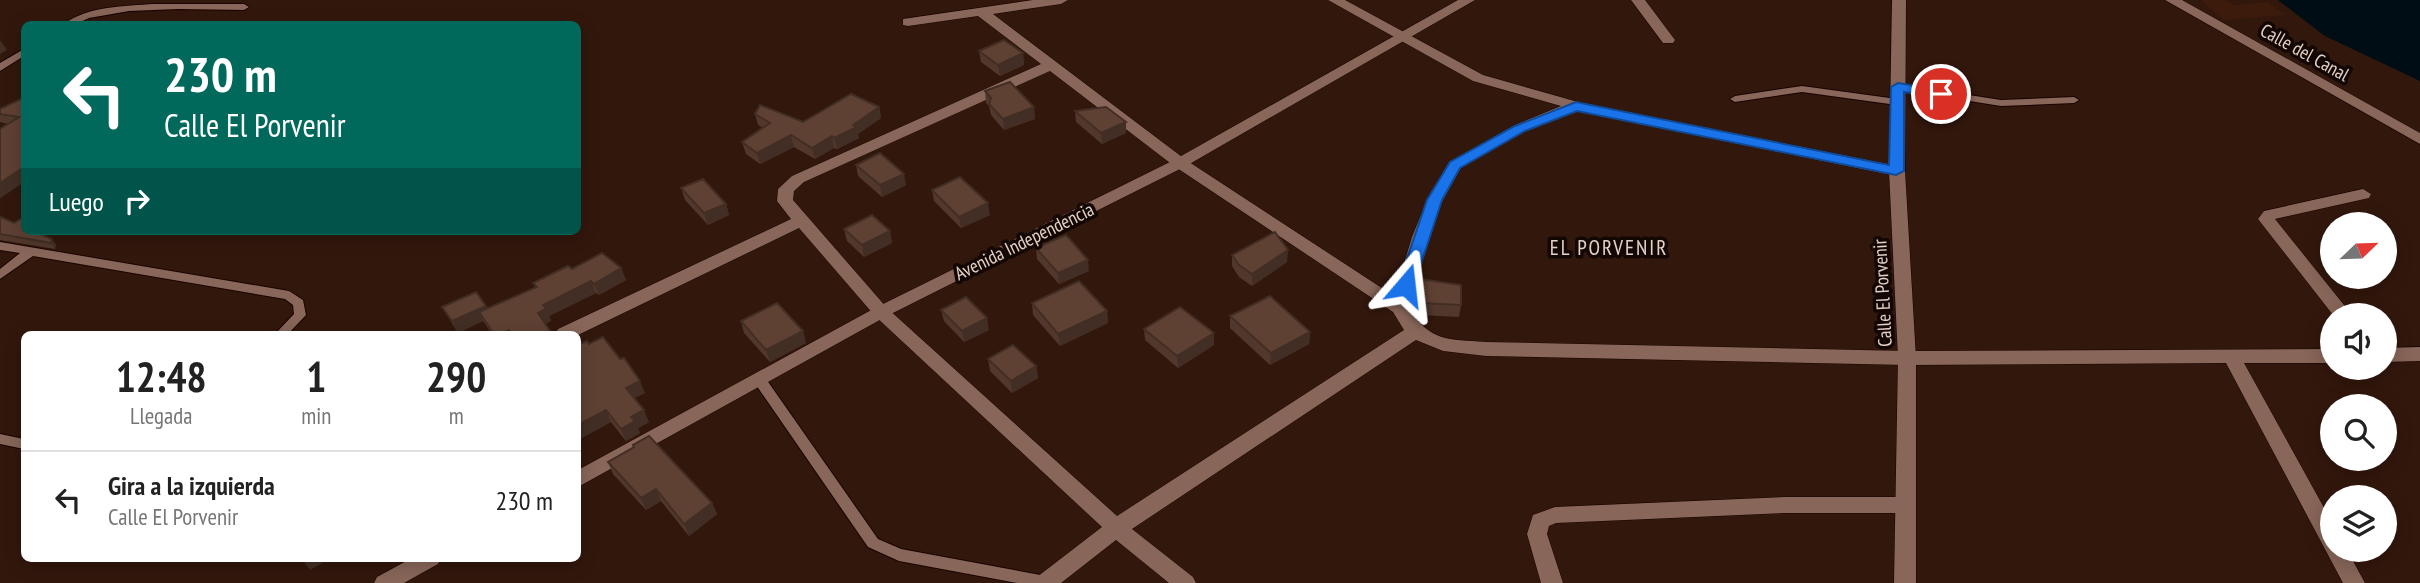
<!DOCTYPE html>
<html lang="es">
<style>
body{margin:0;font-family:"PT Sans Narrow",sans-serif;background:#f6f6f6;color:#222;height:100vh;display:flex;flex-direction:column;font-size:26px;white-space:nowrap}
*{box-sizing:border-box;margin:0}
p{font-size:23px;color:#767676}
.icon{flex:none;width:38px;height:38px;fill:none;stroke:currentColor;stroke-width:2;stroke-linecap:round;stroke-linejoin:round}
.map{position:relative;flex:1;overflow:hidden}
.panel{position:absolute;left:21px;top:331px;width:560px;height:231px;display:flex;flex-direction:column;background:#fff;border-radius:10px;box-shadow:0 4px 18px #0003}
.panel>*{flex:none}
.banner{position:absolute;left:21px;top:21px;width:560px;height:214px;border-radius:10px;box-shadow:0 4px 18px #0003;background:#00695c;color:#fff;overflow:hidden}
.needle{width:46px;rotate:67deg}
.tools{position:absolute;left:2320px;top:212px;display:grid;gap:14px}
.tools a{display:grid;place-items:center;width:77px;height:77px;border-radius:50%;background:#fff;box-shadow:0 4px 18px #0003;font-size:35px}
.pin{position:absolute;display:grid;place-items:center;width:60px;height:60px;color:#fff;margin:-30px;border:4px solid #fff;border-radius:50%;box-shadow:0 2px 7px #0007}
.me{position:absolute;width:77px;margin:-38px;rotate:17deg;stroke-linejoin:round;filter:drop-shadow(0 0 5px #0008)}
.turn{display:flex;align-items:center;gap:24px;height:147px;padding:0 28px;font-size:32px}
.turn .icon{width:91px;height:91px;stroke-width:2.5}
.turn b{display:block;font-size:49px;line-height:60px}
.then{display:flex;align-items:center;height:66px;padding:0 28px;background:#0003;gap:14px;font-size:26px}
.eta{display:flex;justify-content:space-evenly;align-items:center;height:119px;text-align:center}
.eta b{font-size:42px;font-weight:600;line-height:49px}
ul{padding:0;list-style:none}
li{display:flex;align-items:center;gap:21px;height:98px;padding:0 28px;border-top:2px solid #e0e0e0}
li div{flex:1}
li b{display:block;font-size:26px}
li em{font-style:normal}
.map>svg:first-child{display:block}
</style>
<div class="map">
<svg width="2420" height="583" viewBox="0 0 2420 583">
<rect width="100%" height="100%" fill="#32170c"/>
<!-- built -->
<path fill="#3c1b0c" d="M2201 0H2226L2233 5 2268 2 2285 15 2224 20Z"/>
<!-- water -->
<path fill="#000d14" d="M2278 0H2420V81L2325 36Z"/>
<g fill="none" stroke-linecap="round" stroke-linejoin="round">
<!-- service casing -->
<g stroke="#190300" stroke-width="2">
<g id="service">
<path d="M154 4H244L249 7 244 10 178 9 129 11 89 18 76 24H64C88 6 125 6 154 4Z"/>
<path d="M24 49V56L0 71V63Z"/>
<path d="M1898 84 2001 100 2074 97 2079 100 2074 103 2001 106 1894 89 1893 87Z"/>
<path d="M1802 86 1897 99 1902 102 1897 105 1802 92 1735 102 1730 99 1735 96Z"/>
<path d="M0 242 289 291 303 300 306 315 288 334H275L294 314 293 305 285 299 33 256 0 279V269L20 253 0 250Z"/>
<path d="M759 374 764 376 878 539 901 549 1046 576 1051 578 1053 583H1017L899 561 868 547 754 382 752 379 754 376Z"/>
<path d="M0 434 24 439V449L0 444Z"/>
</g>
</g>
<!-- minor casing -->
<g stroke="#190300" stroke-width="1">
<g id="minor">
<path d="M1033 0H1068L1061 4 993 14 1186 160 1394 296 1412 237 1427 200 1449 162 1515 125 1561 106 1473 81 1328 0H1345L1483 75 1578 102 1897 166 1905 171 1897 176 1577 111 1525 131 1461 168 1443 200 1428 237 1408 308C1431 342 1447 339 1486 342L1907 351 2333 349V363H2244L2333 524V550H2347L2365 583H2343L2226 363 1907 365 1486 356 1443 351 1416 340 1132 529 1193 577 1196 583H1169L1116 540 1061 583H1034L1037 577 1102 527 875 316 799 228 578 335 555 334 558 329 791 219 777 201 778 189 792 176 1041 64 978 16 908 26 903 25V19ZM1050 71 1174 166 1393 312 1404 330 1117 516 887 308 793 200 794 191 804 182Z"/>
<path d="M1631 0H1645L1675 40 1673 43H1663Z"/>
<path d="M2165 0H2182L2420 133V144Z"/>
<path d="M2363 189 2371 194 2369 198 2275 219 2352 315H2333L2258 219 2264 211Z"/>
<path d="M2420 347V361L2385 362V348Z"/>
<path d="M1785 497H1905L1912 499 1915 505 1912 511 1905 513H1785L1556 523 1549 526 1547 534 1563 583H1541L1527 534 1533 515 1555 507Z"/>
</g>
</g>
<!-- tertiary casing -->
<g stroke="#190300" stroke-width="1">
<g id="tertiary">
<path d="M1458 0H1475L1186 166 887 316 578 487V470L875 308 1174 160Z"/>
<path d="M412 558H441L438 564 404 583H374L377 577Z"/>
</g>
</g>
<!-- secondary casing -->
<g stroke="#190300" stroke-width="1">
<path id="secondary" d="M1892 0H1906L1905 171 1916 358V583H1894L1898 358 1889 171Z"/>
</g>
<!-- service -->
<use href="#service" fill="#886659" fill-rule="evenodd"/>
<!-- minor -->
<use href="#minor" fill="#886659" fill-rule="evenodd"/>
<!-- tertiary -->
<use href="#tertiary" fill="#886659" fill-rule="evenodd"/>
<!-- secondary -->
<use href="#secondary" fill="#886659" fill-rule="evenodd"/>
</g>
<!-- wall -->
<g fill="#52382c">
<path d="M979 51 1023 53 1024 65 1000 76 981 62Z"/>
<path d="M985 91 1034 107 1035 119 1004 130 991 115 989 106 986 103Z"/>
<path d="M24 98V182L0 198V129L8 124 0 122V109Z"/>
<path d="M879 107 881 118 858 134 859 138 837 149 834 148 815 159 794 147 760 164 746 154 742 142 763 128 758 125 755 114 803 122Z"/>
<path d="M1075 111 1126 122V133L1102 144 1076 122Z"/>
<path d="M856 165 906 185 882 197 858 176Z"/>
<path d="M681 188 726 204 729 215 708 225 685 200Z"/>
<path d="M932 190 990 215 961 228 934 201Z"/>
<path d="M0 217 52 239 56 245 55 249 0 240Z"/>
<path d="M844 229 890 231 892 243 864 257 847 241Z"/>
<path d="M1036 248 1089 271 1059 284 1037 259Z"/>
<path d="M1232 255 1287 262 1252 286 1239 277 1232 266Z"/>
<path d="M621 268 626 280 599 295 596 293 549 316 551 321 545 324 552 334H492L483 321 458 333 442 307 486 306 487 308 536 288 533 283 572 269Z"/>
<path d="M1420 279 1461 305 1459 317 1420 315 1419 291Z"/>
<path d="M1032 303 1107 311 1108 323 1060 346 1033 315Z"/>
<path d="M941 310 989 330 964 342 944 321Z"/>
<path d="M1230 316 1310 332 1309 344 1270 365 1230 328Z"/>
<path d="M741 321 803 331 806 343 770 362 744 333Z"/>
<path d="M1144 329 1214 333V345L1178 368 1145 340Z"/>
<path d="M589 344 645 393 634 398 649 422 638 428 640 433 626 441 611 422 578 440Z"/>
<path d="M988 359 1036 366 1038 378 1012 393 990 371Z"/>
<path d="M608 462 712 503 717 514 689 536 661 501 646 510 613 474Z"/>
</g>
<!-- shaded-wall -->
<g fill="#422e24">
<path d="M0 40 7 50 0 54Z"/>
<path d="M1023 53 1024 65 1000 76 998 65Z"/>
<path d="M879 107 881 118 858 134 859 138 837 149 834 138Z"/>
<path d="M1034 107 1035 119 1004 130 1003 119Z"/>
<path d="M1126 122V133L1102 144 1101 133Z"/>
<path d="M791 135 794 147 760 164 757 153Z"/>
<path d="M832 136 834 148 815 159 812 148Z"/>
<path d="M24 167V182L0 198V183Z"/>
<path d="M904 174 906 185 882 197 880 185Z"/>
<path d="M988 203 990 215 961 228 959 217Z"/>
<path d="M726 204 729 215 708 225 704 213Z"/>
<path d="M890 231 892 243 864 257 862 245Z"/>
<path d="M52 239 56 245 55 249 51 243Z"/>
<path d="M1288 250 1287 262 1252 286V274Z"/>
<path d="M1088 260 1089 271 1059 284 1058 273Z"/>
<path d="M621 268 626 280 599 295 594 284Z"/>
<path d="M591 281 596 293 549 316 551 321 544 324 538 313 543 305Z"/>
<path d="M486 306 492 317 479 312 483 321 458 333 452 321Z"/>
<path d="M1107 311 1108 323 1060 346 1058 334Z"/>
<path d="M987 318 989 330 964 342 962 331Z"/>
<path d="M803 331 806 343 770 362 766 350Z"/>
<path d="M1310 332 1309 344 1270 365 1271 353Z"/>
<path d="M1214 333V345L1178 368 1177 356Z"/>
<path d="M1036 366 1038 378 1012 393 1011 381Z"/>
<path d="M640 381 645 393 631 400 626 388Z"/>
<path d="M606 410 611 422 578 440V425Z"/>
<path d="M644 410 649 422 638 428 640 433 626 441 621 429 631 417Z"/>
<path d="M656 489 661 501 646 510 641 498Z"/>
<path d="M712 503 717 514 689 536 684 524Z"/>
<path d="M301 558H331L310 570Z"/>
</g>
<!-- building -->
<g fill="#5f4133" stroke="#422e24" stroke-width="2">
<path d="M1004 40 1023 53 998 65 979 51Z"/>
<path d="M1010 82 1034 107 1003 119 989 104 991 98 985 91Z"/>
<path d="M851 94 879 107 853 125 857 127 834 138 832 136 812 148 791 135 757 153 742 142 770 123 755 114 760 105 803 122Z"/>
<path d="M23 98H24V167L0 183V129L19 117 0 114V109Z"/>
<path d="M1106 107 1126 122 1101 133 1075 111Z"/>
<path d="M880 153 904 174 880 185 856 165Z"/>
<path d="M960 177 988 203 959 217 932 190Z"/>
<path d="M703 179 726 204 704 213 681 188Z"/>
<path d="M872 215 890 231 862 245 844 229Z"/>
<path d="M0 217 14 223 21 219 24 220V231H33L52 239 51 243 0 234Z"/>
<path d="M1275 232 1288 250 1252 274 1239 265 1232 255Z"/>
<path d="M1066 235 1088 260 1058 273 1036 248Z"/>
<path d="M602 253 621 268 594 284 591 281 543 305 546 309 538 313 552 334H511L509 330 500 334H494L479 312 537 287 533 283 568 266 572 269Z"/>
<path d="M1420 279 1461 285V305L1422 303Z"/>
<path d="M1079 281 1107 311 1058 334 1032 303Z"/>
<path d="M476 292 486 306 452 321 442 307Z"/>
<path d="M1270 296 1310 332 1271 353 1230 316Z"/>
<path d="M966 297 987 318 962 331 941 310Z"/>
<path d="M777 303 803 331 766 350 741 321Z"/>
<path d="M1180 307 1214 333 1177 356 1144 329Z"/>
<path d="M603 337 620 359 624 358 640 381 626 388 644 410 631 417 635 421 621 429 606 410 578 425V345L587 341 589 344Z"/>
<path d="M1013 345 1036 366 1011 381 988 359Z"/>
<path d="M649 436 712 503 684 524 656 489 641 498 608 462 634 447 633 445Z"/>
</g>
<!-- route -->
<path fill="#1a73e8" stroke="#114b97" stroke-width="2" d="M1898 83 1941 90 1948 94 1941 98 1904 92V171L1896 175 1577 111 1525 131 1460 168 1442 200 1414 285 1406 290 1398 285 1427 200 1450 162 1515 126 1576 102 1889 165 1891 87Z"/>
<g text-anchor="middle" dominant-baseline="central" stroke-width="7" stroke-linejoin="round" paint-order="stroke">
<!-- street labels -->
<g font-size="19" fill="#e3d0c8" stroke="#120703">
<text transform="translate(2305 52) rotate(29)">Calle del Canal</text>
<text transform="translate(1024 241) rotate(-26)">Avenida Independencia</text>
<text transform="translate(1882 293) rotate(-93)">Calle El Porvenir</text>
</g>
<!-- neighbourhood labels -->
<g font-size="21" letter-spacing="2" fill="#e3d0c8" stroke="#120703">
<text x="1609" y="247">EL PORVENIR</text>
</g>
</g>
</svg>
<div class="tools">
<a><svg class="needle" viewBox="-14 -14 28 28"><path d="M0-13l5 13h-10z" fill="#e53935"/><path d="M0 13l5-13h-10z" fill="#767676"/></svg></a>
<a><svg class="icon" aria-label="sound" viewBox="0 0 24 24"><path d="M4 9h4l5-4v14l-5-4H4zM17 9q2 3 0 6"/></svg></a>
<a><svg class="icon" aria-label="search" viewBox="0 0 24 24"><circle cx="10" cy="10" r="6"/><path d="M15 15l6 6"/></svg></a>
<a><svg class="icon" aria-label="layers" viewBox="0 0 24 24"><path d="M12 4l9 5-9 5-9-5zM3 14l9 5 9-5"/></svg></a>
</div>
<div class="pin" style="left:1941px;top:94px;background:#d93025"><svg class="icon" aria-label="arrive" viewBox="0 0 24 24"><path d="M6 21V4h12l-3 4 3 4H6"/></svg></div>
<svg class="me" style="left:1406px;top:285px" viewBox="-20 -20 40 40"><path d="M0-17L14 15 0 8-14 15z" fill="#1a73e8" stroke="#fff" stroke-width="4"/></svg>
<div class="banner">
<div class="turn"><svg class="icon" aria-label="left" viewBox="0 0 24 24"><path d="M17 20v-9H6M10 6l-5 5 5 5"/></svg><div><b>230 m</b>Calle El Porvenir</div></div>
<div class="then">Luego<svg class="icon" aria-label="right" viewBox="0 0 24 24"><path d="M7 20v-9h11M14 6l5 5-5 5"/></svg></div>
</div>
<section class="panel">
<div class="eta">
<div><b>12:48</b><p>Llegada</p></div>
<div><b>1</b><p>min</p></div>
<div><b>290</b><p>m</p></div>
</div>
<ul>
<li><svg class="icon" aria-label="left" viewBox="0 0 24 24"><path d="M17 20v-9H6M10 6l-5 5 5 5"/></svg><div><b>Gira a la izquierda</b><p>Calle El Porvenir</p></div><em>230 m</em></li>
</ul>
</section>
</div>
